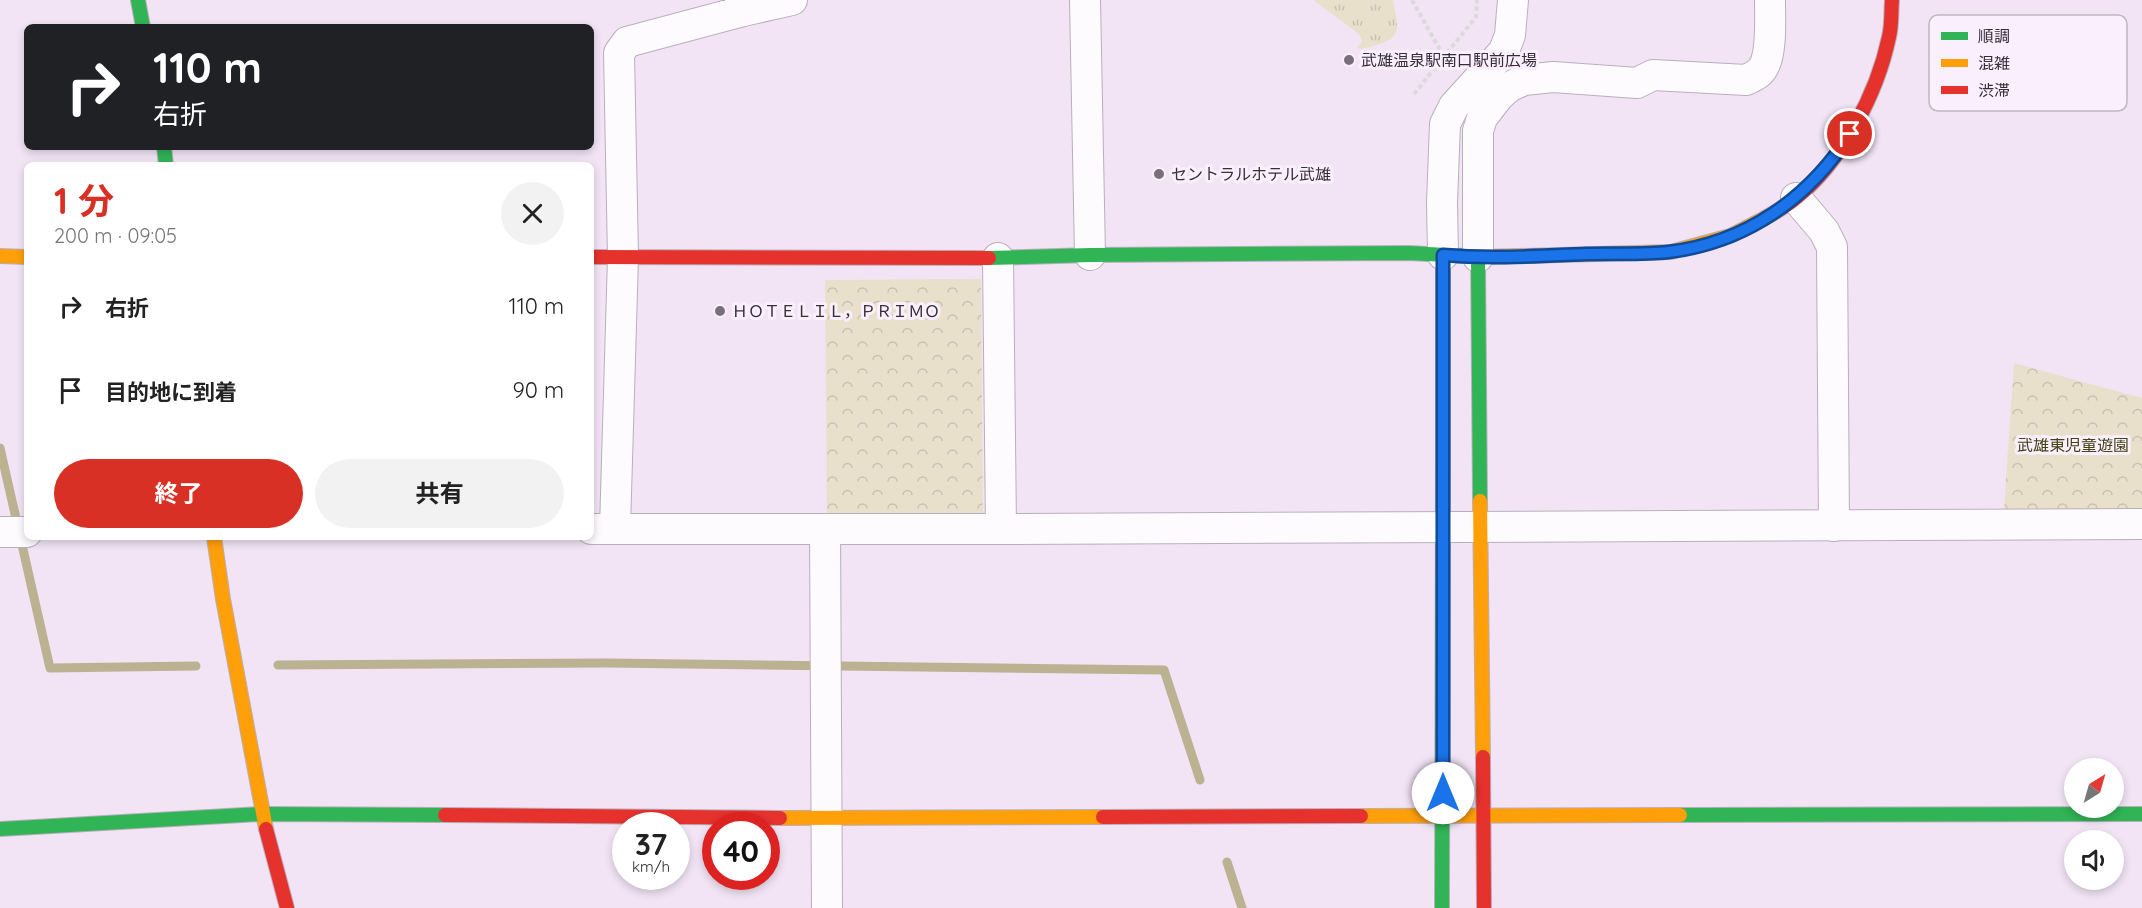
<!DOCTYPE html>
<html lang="ja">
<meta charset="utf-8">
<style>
body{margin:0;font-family:Quicksand,"Noto Sans JP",sans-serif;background:#f2f2f2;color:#222;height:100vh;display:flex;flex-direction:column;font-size:22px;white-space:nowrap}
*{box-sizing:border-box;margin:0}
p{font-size:20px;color:#767676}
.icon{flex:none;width:33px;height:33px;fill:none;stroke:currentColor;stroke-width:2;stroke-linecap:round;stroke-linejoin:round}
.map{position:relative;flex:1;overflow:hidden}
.side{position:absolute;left:24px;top:162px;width:570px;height:378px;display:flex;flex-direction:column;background:#fff;border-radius:9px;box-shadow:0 3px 9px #0003}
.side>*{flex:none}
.banner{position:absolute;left:24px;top:24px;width:570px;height:126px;border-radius:9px;box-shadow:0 3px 9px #0003;background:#202124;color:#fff;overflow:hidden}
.needle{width:39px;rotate:37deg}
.controls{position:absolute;left:2064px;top:758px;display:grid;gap:12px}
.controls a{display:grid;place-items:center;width:60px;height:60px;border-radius:50%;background:#fff;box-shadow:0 3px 9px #0003;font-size:30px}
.speed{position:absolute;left:612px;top:812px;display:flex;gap:12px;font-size:30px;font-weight:700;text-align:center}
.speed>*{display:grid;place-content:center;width:78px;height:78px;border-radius:50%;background:#fff;box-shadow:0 3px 9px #0003;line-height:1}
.speed small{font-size:15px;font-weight:400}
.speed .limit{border:9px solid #d22;background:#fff;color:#111}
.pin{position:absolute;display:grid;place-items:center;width:51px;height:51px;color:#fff;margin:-26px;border:3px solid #fff;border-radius:50%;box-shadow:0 2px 6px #0007}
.me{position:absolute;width:66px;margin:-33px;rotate:0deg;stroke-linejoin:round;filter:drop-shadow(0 0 4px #0008)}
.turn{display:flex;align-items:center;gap:21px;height:126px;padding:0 30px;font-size:27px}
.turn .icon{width:78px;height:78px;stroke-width:2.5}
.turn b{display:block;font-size:42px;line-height:51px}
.round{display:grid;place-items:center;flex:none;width:63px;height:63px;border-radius:32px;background:#f2f2f2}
.head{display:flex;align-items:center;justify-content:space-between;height:102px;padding:0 30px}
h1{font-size:36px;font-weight:700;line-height:45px;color:#d93025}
.action{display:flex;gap:12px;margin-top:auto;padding:12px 30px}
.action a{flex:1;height:69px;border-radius:36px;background:#d93025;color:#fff;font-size:24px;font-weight:700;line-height:69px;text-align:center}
.action a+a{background:#f2f2f2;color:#222}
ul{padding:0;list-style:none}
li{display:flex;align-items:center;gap:18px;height:84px;padding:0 30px}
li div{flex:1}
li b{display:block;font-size:22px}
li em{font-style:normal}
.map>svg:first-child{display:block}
</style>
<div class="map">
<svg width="2142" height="908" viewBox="0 0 2142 908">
<defs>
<pattern id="grass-tufts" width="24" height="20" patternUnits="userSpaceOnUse" patternTransform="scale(1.5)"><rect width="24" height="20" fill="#e9e0cc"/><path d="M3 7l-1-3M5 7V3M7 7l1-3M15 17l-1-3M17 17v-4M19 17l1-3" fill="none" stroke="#c9c0b0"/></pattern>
<pattern id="park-crowns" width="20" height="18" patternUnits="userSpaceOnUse" patternTransform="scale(1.5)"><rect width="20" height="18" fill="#e9e0cc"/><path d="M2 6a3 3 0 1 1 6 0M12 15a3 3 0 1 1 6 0" fill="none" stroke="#c9c0b0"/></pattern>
</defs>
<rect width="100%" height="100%" fill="#f2e4f5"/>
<!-- grass -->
<path fill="url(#grass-tufts)" d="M1313 0H1393C1396 20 1405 36 1380 44 1372 46 1365 50 1357 48L1362 41 1359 34Z"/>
<!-- park -->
<g fill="url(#park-crowns)">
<path d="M981 279 983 514 827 515 825 280Z"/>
<path d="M2014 363 2142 398V509H2004Z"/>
</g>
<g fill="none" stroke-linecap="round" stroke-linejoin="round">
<!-- stream -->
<g stroke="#bbb292" stroke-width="9">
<path d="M0 448 50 668 196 666"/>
<path d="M278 665 607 663 1164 670 1200 780"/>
<path d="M1227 862 1242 908"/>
</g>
<!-- street casing -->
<g stroke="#b9afbc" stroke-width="32">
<g id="street">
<path d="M1085 0 1090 255"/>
<path d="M743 11 792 0"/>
<path d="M1796 198 1824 231 1832 247 1834 526"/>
<path d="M1443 255 1442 202 1445 124 1454 106 1504 51 1510 35 1513 0"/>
<path d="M1478 257V131L1482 118 1498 97 1509 87 1524 80 1553 77 1637 83 1653 75 1746 80C1753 77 1760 74 1764 66 1772 51 1770 18 1770 0"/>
<path d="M998 258 1001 529"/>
<path d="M615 528 623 257 619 53 627 42 743 11 740 0"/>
<path d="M591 529H1001L2142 524"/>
<path d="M825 529 827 908"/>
<path d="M0 532H27"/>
</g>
</g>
<!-- fast casing -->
<g stroke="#b9afbc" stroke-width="16">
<g id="fast">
<path d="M138 0 143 27"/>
<path d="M164 147 166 165"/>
<path d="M1478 257 1480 501"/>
<path d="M989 258 1090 255 1409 253 1483 257"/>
<path d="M1680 815 2142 814"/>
<path d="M0 829 262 814 445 815"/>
<path d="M1442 908 1443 464"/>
</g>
</g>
<!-- slow casing -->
<g stroke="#b9afbc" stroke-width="16">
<g id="slow">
<path d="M0 256 27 257"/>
<path d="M1483 257 1671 252 1730 236 1765 218"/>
<path d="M1480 501 1483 757"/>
<path d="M214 537 223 599 266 829"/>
<path d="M1361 816 1680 815"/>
<path d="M780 818 1103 817"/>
</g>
</g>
<!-- jam casing -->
<g stroke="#b9afbc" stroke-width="16">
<g id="jam">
<path d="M1765 218C1775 212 1787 206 1796 198 1842 161 1877 94 1889 37 1892 25 1891 12 1892 0"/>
<path d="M591 257 989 258"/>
<path d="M1443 464V255"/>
<path d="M1483 757 1484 908"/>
<path d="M445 815 780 818"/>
<path d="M1103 817 1361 816"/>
<path d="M266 829 287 908"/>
</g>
</g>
<!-- path -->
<g stroke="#dcd8dc" stroke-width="4" stroke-dasharray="4.5 3" stroke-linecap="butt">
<path d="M1412 0 1444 57"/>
<path d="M1414 94 1476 17 1477 0"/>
</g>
<!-- street -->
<use href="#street" stroke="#fdfbfe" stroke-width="30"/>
<!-- fast -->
<use href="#fast" stroke="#30b455" stroke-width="14"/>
<!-- slow -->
<use href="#slow" stroke="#ff9f0a" stroke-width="14"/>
<!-- jam -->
<use href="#jam" stroke="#e5322d" stroke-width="14"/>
</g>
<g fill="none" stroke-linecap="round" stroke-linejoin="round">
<!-- route casing -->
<g stroke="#114b97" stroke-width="15">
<path id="route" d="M1443 793V255C1491 259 1538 256 1586 254 1613 253 1641 255 1668 252 1746 243 1809 198 1850 134"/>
</g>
<!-- route -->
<use href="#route" stroke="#1a73e8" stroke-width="10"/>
</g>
<!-- markers -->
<g fill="#796e7b" stroke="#faf0fd" stroke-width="2">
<circle cx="1349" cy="60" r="6"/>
<circle cx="1159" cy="174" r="6"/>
<circle cx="720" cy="311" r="6"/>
</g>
<g text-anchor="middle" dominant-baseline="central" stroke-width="6" stroke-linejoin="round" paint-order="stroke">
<!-- poi labels -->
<g font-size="16" fill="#382e3a" stroke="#faf0fd" text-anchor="start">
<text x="1361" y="60">武雄温泉駅南口駅前広場</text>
<text x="1171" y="174">セントラルホテル武雄</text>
<text x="732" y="311">ＨＯＴＥＬＩＬ，ＰＲＩＭＯ</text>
</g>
<!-- park labels -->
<g font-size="16" fill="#464116" stroke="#faf0fd">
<text x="2073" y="445">武雄東児童遊園</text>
</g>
</g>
<!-- legend -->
<rect x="1929" y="15" width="198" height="96" rx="9" fill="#faf0fd" stroke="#c0b6c2" stroke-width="1.5"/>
<rect x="1941" y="32" width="27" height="8" fill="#30b455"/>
<rect x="1941" y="59" width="27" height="8" fill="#ff9f0a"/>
<rect x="1941" y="86" width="27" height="8" fill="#e5322d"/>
<g font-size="16" fill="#382e3a">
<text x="1978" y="42">順調</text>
<text x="1978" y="69">混雑</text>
<text x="1978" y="96">渋滞</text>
</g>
</svg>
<div class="controls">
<a><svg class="needle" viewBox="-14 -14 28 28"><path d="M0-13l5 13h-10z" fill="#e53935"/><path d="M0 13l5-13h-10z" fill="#767676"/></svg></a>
<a><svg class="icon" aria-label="sound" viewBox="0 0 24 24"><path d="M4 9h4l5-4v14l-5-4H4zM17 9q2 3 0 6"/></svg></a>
</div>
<div class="speed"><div>37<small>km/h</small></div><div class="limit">40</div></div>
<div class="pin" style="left:1850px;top:134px;background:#d93025"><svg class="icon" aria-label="arrive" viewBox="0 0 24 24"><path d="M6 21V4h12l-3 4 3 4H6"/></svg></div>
<svg class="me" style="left:1443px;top:793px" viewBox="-20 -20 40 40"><circle r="19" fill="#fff"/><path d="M0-13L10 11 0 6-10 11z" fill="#1a73e8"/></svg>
<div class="banner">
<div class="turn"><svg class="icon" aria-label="right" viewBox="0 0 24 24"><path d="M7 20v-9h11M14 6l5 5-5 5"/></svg><div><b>110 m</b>右折</div></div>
</div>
<section class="side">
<div class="head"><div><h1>1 分</h1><p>200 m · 09:05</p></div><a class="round"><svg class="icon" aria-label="close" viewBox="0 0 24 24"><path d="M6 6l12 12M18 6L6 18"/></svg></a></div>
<ul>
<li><svg class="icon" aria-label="right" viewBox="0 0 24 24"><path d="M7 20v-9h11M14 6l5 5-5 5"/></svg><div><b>右折</b></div><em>110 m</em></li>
<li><svg class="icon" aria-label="arrive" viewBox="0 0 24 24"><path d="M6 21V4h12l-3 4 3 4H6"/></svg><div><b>目的地に到着</b></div><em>90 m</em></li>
</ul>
<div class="action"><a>終了</a><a>共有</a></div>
</section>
</div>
